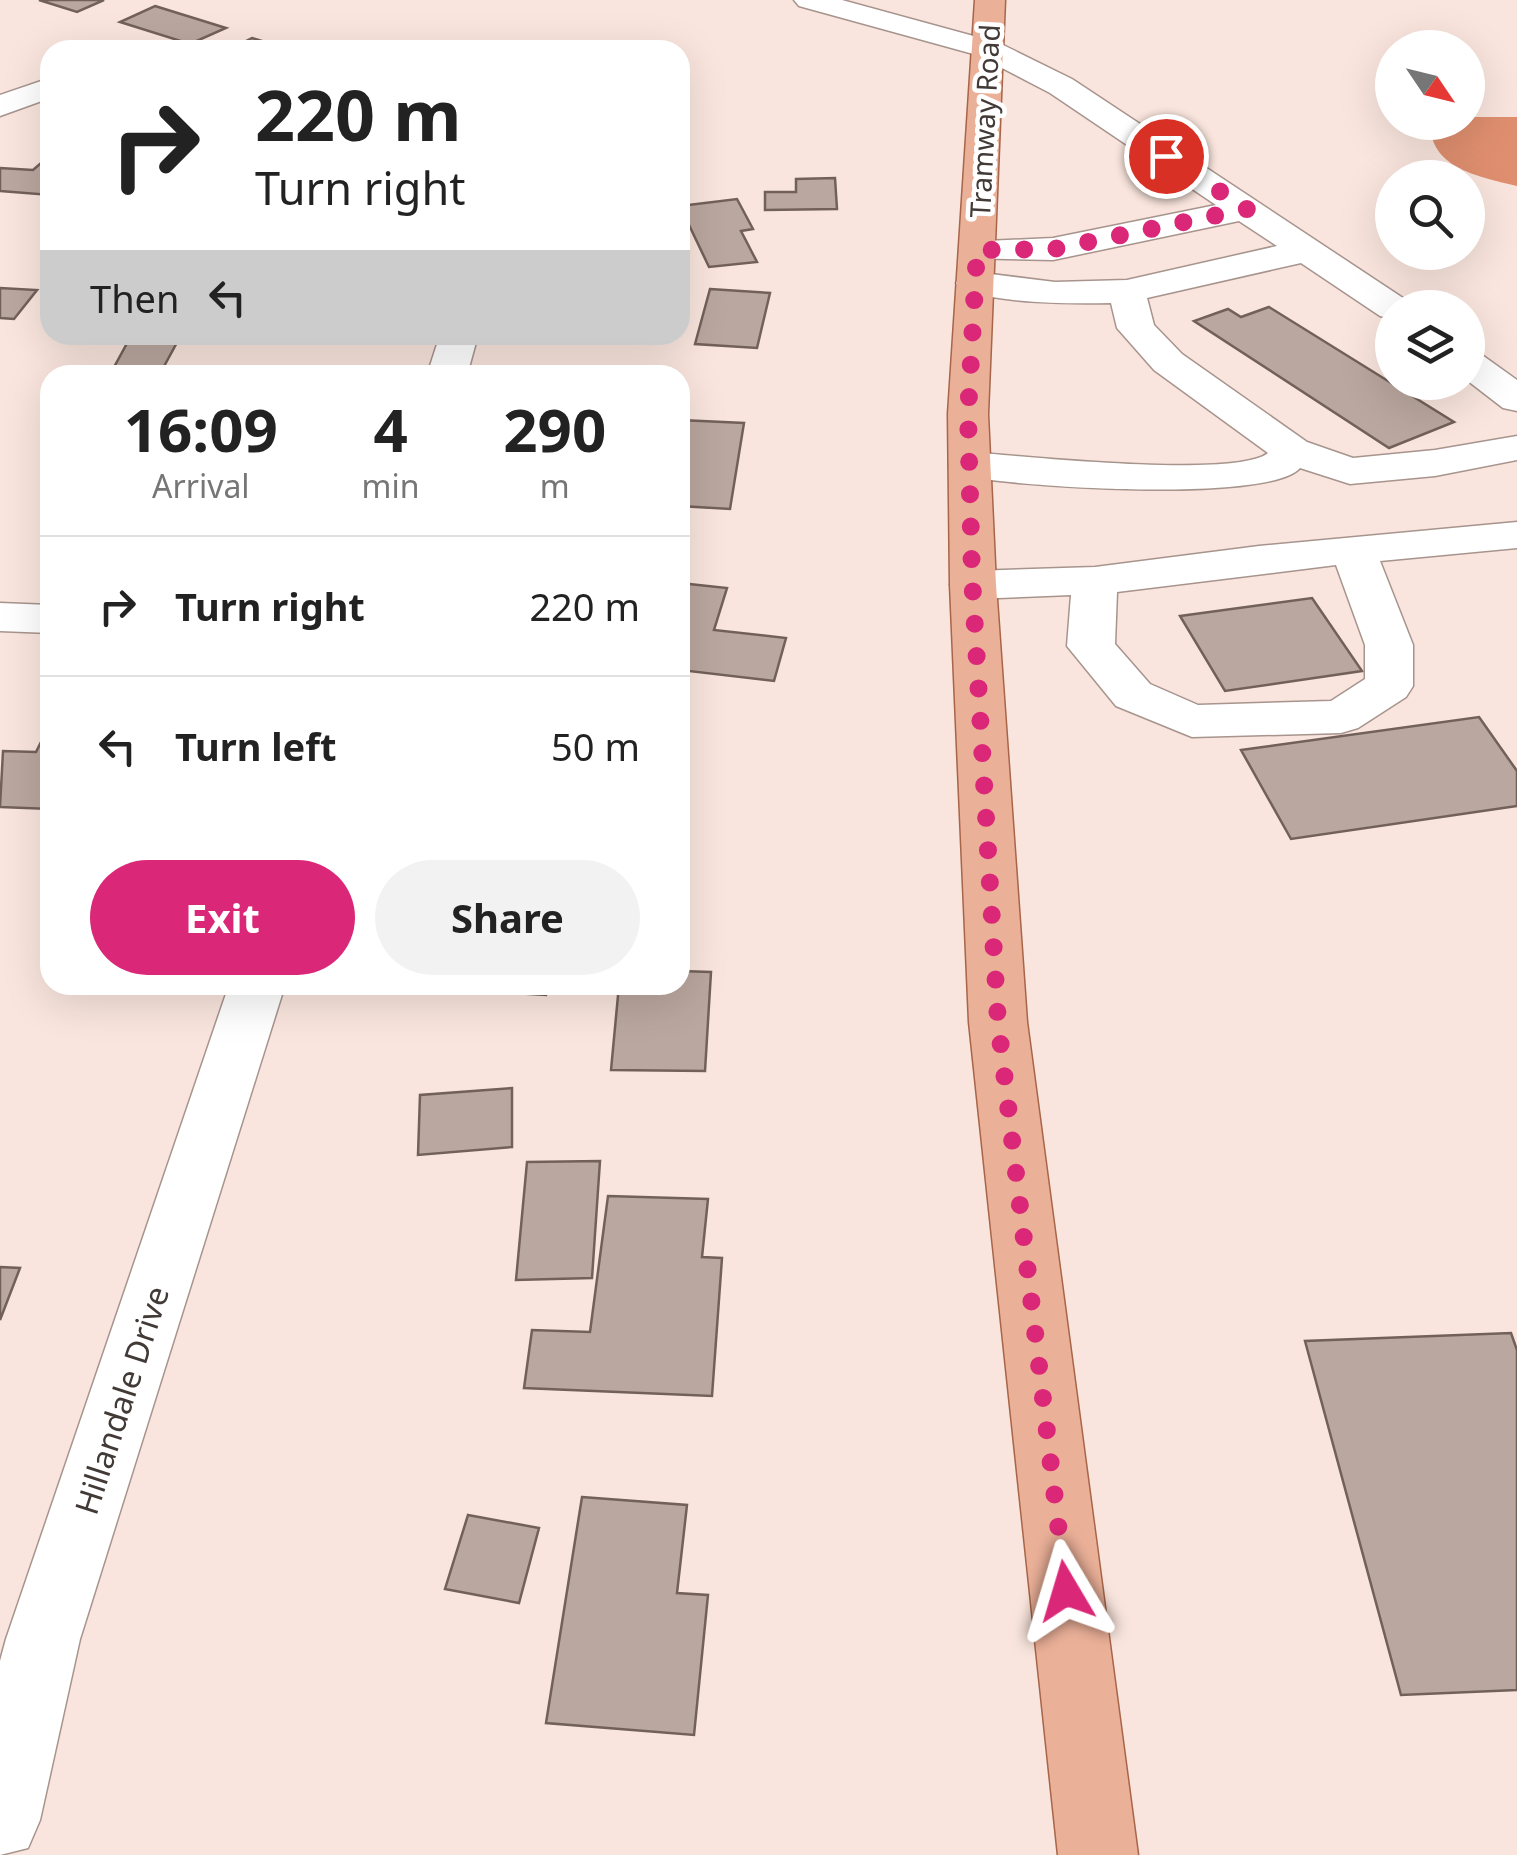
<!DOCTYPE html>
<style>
body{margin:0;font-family:"Noto Sans",sans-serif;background:#f2f2f2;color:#222;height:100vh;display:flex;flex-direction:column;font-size:38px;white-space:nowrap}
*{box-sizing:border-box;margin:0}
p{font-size:32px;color:#767676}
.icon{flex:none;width:55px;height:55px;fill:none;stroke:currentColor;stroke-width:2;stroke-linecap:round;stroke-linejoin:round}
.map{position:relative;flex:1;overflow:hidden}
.side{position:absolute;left:40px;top:365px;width:650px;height:630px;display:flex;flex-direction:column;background:#fff;border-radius:30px;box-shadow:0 10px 40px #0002}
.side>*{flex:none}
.guide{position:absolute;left:40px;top:40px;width:650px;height:305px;border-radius:30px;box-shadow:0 10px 40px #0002;background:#fff;color:#222;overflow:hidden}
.needle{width:65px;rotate:125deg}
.controls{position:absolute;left:1375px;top:30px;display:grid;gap:20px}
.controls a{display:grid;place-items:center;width:110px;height:110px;border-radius:50%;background:#fff;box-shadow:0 10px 40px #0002;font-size:50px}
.pin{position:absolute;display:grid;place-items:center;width:85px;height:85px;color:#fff;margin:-42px;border:5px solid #fff;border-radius:50%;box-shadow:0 2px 10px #0007}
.me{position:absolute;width:110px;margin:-55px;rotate:353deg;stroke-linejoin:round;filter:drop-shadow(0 0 8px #0008)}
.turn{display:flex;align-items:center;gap:35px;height:210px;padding:0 50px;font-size:45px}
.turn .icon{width:130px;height:130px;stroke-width:2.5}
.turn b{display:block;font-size:70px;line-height:85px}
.then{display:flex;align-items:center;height:95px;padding:0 50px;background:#0003;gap:20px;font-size:38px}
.eta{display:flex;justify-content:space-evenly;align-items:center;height:170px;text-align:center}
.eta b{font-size:60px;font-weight:700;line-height:70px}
.cta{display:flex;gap:20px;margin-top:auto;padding:20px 50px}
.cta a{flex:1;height:115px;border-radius:60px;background:#db2777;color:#fff;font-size:40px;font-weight:700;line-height:115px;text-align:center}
.cta a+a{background:#f2f2f2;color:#222}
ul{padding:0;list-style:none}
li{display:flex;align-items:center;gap:30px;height:140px;padding:0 50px;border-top:2px solid #e0e0e0}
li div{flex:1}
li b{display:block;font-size:38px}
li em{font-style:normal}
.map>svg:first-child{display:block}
</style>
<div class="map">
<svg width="1517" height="1855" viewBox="0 0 1517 1855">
<rect width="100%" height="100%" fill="#f9e5dd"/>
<!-- water -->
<path fill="#df8f6f" d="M1468 117H1517V186C1485 178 1435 170 1431 131L1443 123 1468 122Z"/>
<!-- building -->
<g fill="#baa79f" stroke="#72615a" stroke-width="2.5">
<path d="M39 0H104L77 12Z"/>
<path d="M155 6 226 28 190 44 120 22Z"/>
<path d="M252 38 291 50H228Z"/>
<path d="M41 163 50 164V195L0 191V168L33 170Z"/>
<path d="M835 178 837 209 765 210V192H796V179Z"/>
<path d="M737 199 753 229 741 231 757 262 709 267 680 206Z"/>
<path d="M0 288 37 290 14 319 0 318Z"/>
<path d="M710 289 770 293 757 348 695 344Z"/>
<path d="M1269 307 1454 422 1389 448 1194 321 1228 309 1241 317Z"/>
<path d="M131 336 180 337 162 370 113 369Z"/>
<path d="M680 420 744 423 730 509 680 506Z"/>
<path d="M680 583 727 588 714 630 786 638 774 681 680 670Z"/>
<path d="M1312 598 1362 671 1225 691 1180 616Z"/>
<path d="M1479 717 1517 771V806L1291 839 1241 750Z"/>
<path d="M43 738H50V809L0 807 3 751 36 752Z"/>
<path d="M680 971 711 972 705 1071 611 1070 619 985H680Z"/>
<path d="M458 985H548L546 995 457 990Z"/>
<path d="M512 1088V1147L418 1155 420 1095Z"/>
<path d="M600 1161 592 1278 516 1280 527 1162Z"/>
<path d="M608 1196 708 1199 702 1257 722 1258 712 1396 524 1388 532 1330 590 1332Z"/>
<path d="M0 1267 20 1268 0 1320Z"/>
<path d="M1511 1333 1517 1350V1690L1401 1695 1305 1341Z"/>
<path d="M582 1497 687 1505 677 1593 708 1595 694 1735 546 1723Z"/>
<path d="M468 1515 539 1528 519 1603 445 1589Z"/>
</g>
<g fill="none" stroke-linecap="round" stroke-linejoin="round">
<!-- minor casing -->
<g stroke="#a7948d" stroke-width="3">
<g id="minor">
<path d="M794 0H842L999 43 1072 79 1406 300 1412 308H1392V319L1380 316 1301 263 1147 298 1154 325 1182 354 1307 442 1353 458 1435 450 1517 436V460L1435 476 1350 484 1300 468C1269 504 1006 487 955 474L949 465 955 456 970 452C1021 456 1236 479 1268 453L1154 370 1117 328 1111 303C1061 304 1011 303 962 291L956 283 962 275 975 272 1055 282 1127 280 1277 246 1239 221 1053 260 964 258 959 250 964 242 1053 238 1216 205 1050 93 977 55 799 6Z"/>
<path d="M50 78V98L0 116V95Z"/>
<path d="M440 335H478L467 375H427Z"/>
<path d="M1468 351 1482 355 1517 380V411L1503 408 1468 381Z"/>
<path d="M1517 522V548L1380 561 1413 645V686L1406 697 1358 728 1341 733 1192 737 1116 706 1067 646 1071 595 973 599 957 595 950 585 957 575 973 571 1095 567 1259 546ZM1336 565 1365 645V679L1331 701 1198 705 1150 684 1115 644 1117 592Z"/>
<path d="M0 603 50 605V633L0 631Z"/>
<path d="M229 985H285L80 1639 40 1820 28 1848 0 1855V1661L6 1639Z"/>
</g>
</g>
<!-- major casing -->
<g stroke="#a76549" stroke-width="3">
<path id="major" d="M975 0H1005L988 414 996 585 1027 1022 1138 1855H1058L969 1022 950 585 948 414Z"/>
</g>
<!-- minor -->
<use href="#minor" fill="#fff" fill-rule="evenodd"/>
<!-- major -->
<use href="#major" fill="#ebb098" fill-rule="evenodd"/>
</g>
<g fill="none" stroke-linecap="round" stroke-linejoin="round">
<!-- route -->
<path stroke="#db2777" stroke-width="18" stroke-dasharray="0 32.4" d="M1066 1591 998 1022 972 577 968 414 977 250 1054 249 1247 209 1166 156"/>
</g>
<g text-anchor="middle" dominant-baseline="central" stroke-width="9" stroke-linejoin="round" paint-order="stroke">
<!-- street labels -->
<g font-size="28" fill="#423a37" stroke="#fff">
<text transform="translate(984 121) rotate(-87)">Tramway Road</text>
</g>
<!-- near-street labels -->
<g font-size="32" fill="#423a37" stroke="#fff">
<text transform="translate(121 1400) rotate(-72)">Hillandale Drive</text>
</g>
</g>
</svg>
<div class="controls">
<a><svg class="needle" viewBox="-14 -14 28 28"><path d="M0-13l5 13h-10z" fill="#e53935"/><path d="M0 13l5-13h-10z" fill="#767676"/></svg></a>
<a><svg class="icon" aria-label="search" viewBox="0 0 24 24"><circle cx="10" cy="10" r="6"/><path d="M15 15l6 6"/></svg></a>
<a><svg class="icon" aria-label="layers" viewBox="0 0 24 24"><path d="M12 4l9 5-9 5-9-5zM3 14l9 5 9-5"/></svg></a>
</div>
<div class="pin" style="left:1166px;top:156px;background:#d93025"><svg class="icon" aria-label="arrive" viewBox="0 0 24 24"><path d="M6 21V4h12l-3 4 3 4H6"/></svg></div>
<svg class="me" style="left:1066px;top:1591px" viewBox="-20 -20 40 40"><path d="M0-17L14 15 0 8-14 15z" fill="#db2777" stroke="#fff" stroke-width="4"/></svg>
<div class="guide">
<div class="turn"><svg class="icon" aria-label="right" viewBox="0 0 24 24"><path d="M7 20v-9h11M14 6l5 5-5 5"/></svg><div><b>220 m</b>Turn right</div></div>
<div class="then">Then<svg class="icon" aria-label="left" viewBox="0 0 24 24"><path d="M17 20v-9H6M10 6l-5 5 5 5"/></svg></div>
</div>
<section class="side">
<div class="eta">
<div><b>16:09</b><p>Arrival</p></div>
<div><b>4</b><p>min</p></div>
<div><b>290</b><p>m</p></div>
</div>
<ul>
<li><svg class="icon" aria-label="right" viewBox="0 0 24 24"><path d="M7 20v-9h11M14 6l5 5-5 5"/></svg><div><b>Turn right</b></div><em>220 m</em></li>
<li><svg class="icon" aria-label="left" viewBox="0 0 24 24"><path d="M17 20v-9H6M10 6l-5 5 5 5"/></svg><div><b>Turn left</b></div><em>50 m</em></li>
</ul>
<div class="cta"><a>Exit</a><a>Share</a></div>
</section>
</div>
